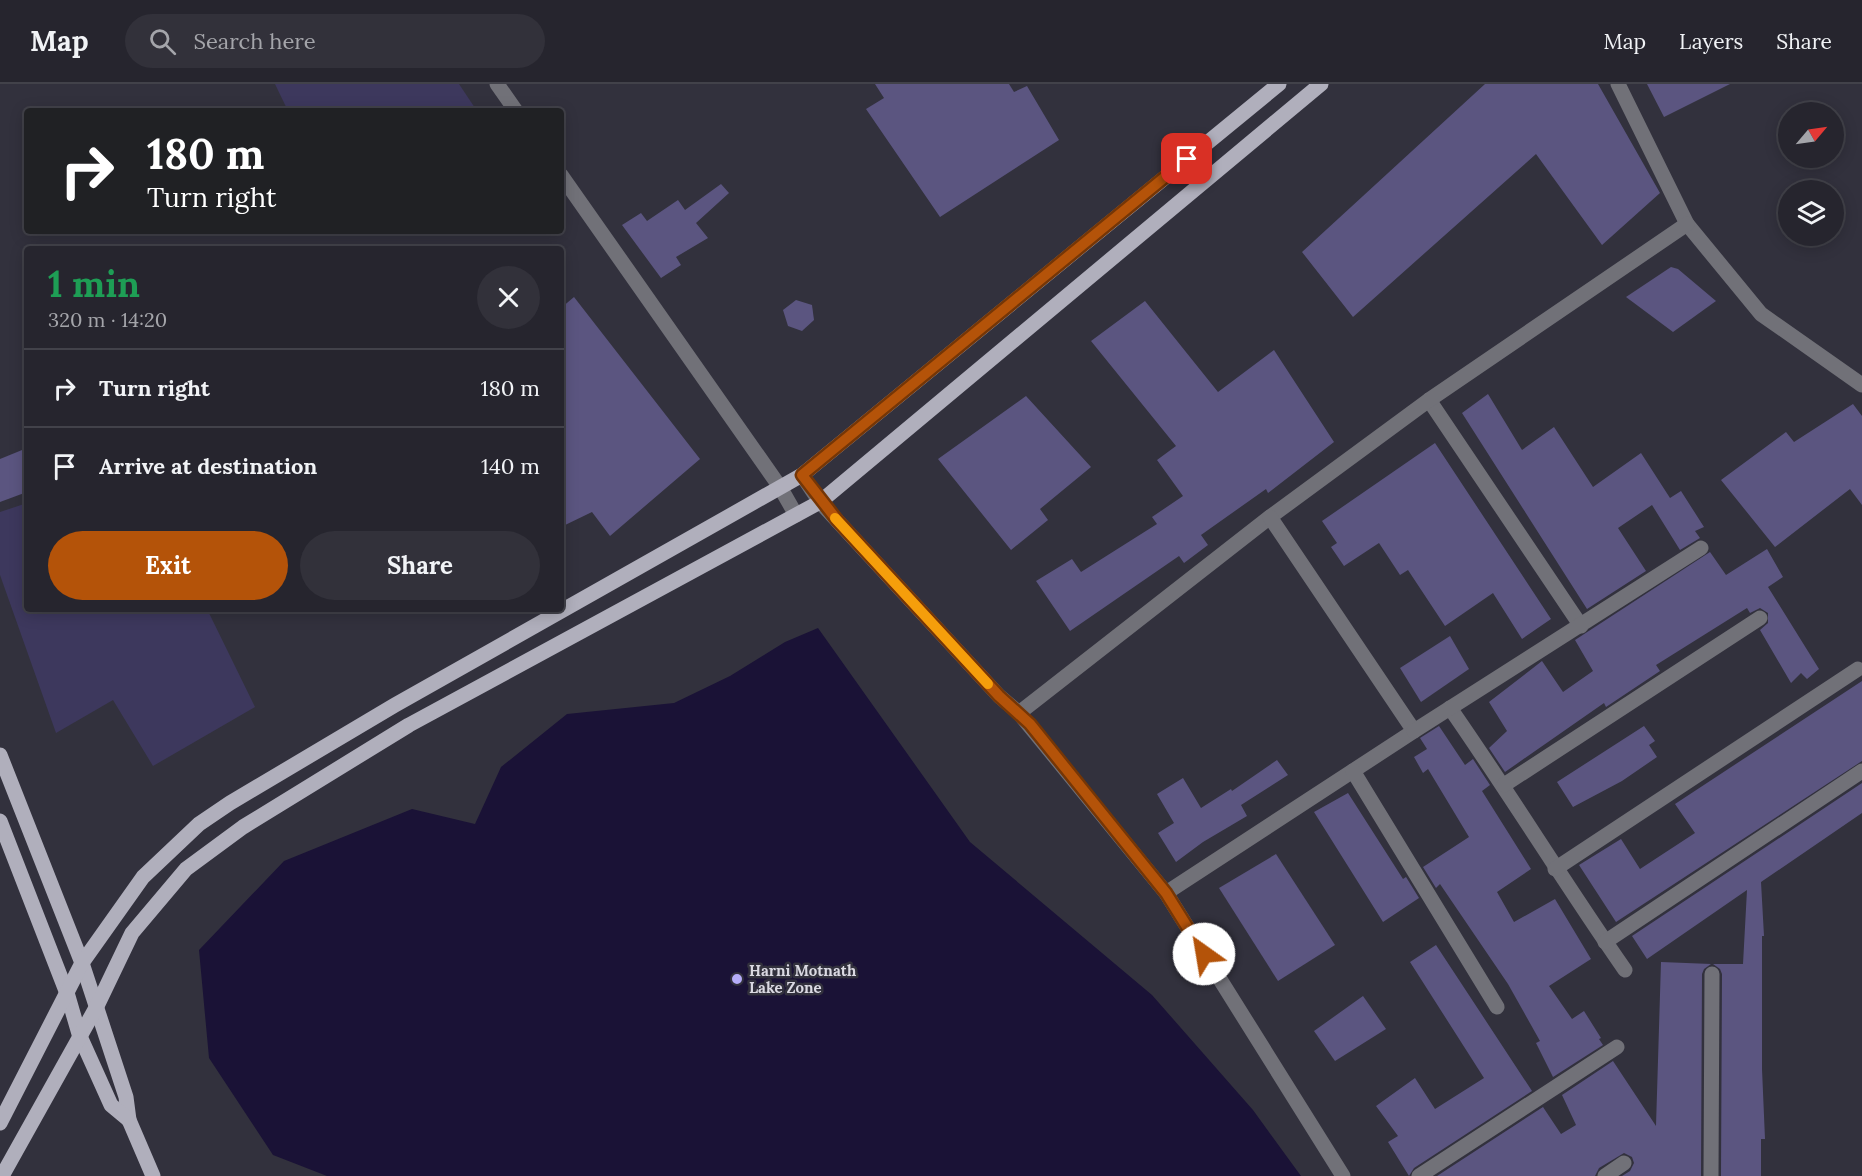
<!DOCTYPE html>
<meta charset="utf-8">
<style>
body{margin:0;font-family:Lora,serif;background:#32313a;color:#f1f3f6;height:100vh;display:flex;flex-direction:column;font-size:22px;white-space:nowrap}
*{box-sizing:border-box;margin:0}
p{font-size:20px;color:#a4a5aa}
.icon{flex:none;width:33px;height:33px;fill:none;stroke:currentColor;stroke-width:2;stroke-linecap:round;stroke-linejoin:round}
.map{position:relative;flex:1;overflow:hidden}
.panel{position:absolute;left:24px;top:162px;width:540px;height:366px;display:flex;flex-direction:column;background:#26252e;border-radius:6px;box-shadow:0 3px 15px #0003,0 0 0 2px #42424a}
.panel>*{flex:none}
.guide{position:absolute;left:24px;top:24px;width:540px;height:126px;border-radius:6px;box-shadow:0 3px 15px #0003,0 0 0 2px #42424a;background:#202124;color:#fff;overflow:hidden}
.needle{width:39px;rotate:61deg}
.tools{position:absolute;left:1778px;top:18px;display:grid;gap:12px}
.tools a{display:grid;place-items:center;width:66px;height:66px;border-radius:50%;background:#26252e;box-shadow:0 3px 15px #0003,0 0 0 2px #42424a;font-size:30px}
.pin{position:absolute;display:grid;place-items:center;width:51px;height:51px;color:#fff;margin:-26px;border-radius:12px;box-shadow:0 3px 9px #0006}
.me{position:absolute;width:66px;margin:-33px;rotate:328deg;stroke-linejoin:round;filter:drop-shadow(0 0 4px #0008)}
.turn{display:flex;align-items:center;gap:21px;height:126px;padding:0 24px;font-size:27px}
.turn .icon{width:78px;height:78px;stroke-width:2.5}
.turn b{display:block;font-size:42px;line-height:51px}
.round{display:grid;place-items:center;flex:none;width:63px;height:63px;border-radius:32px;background:#32313a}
.head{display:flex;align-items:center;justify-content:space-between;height:102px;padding:0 24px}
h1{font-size:36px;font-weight:700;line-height:45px;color:#1e9e55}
.action{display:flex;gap:12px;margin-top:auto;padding:12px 24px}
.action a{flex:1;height:69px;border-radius:36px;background:#b45309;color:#fff;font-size:24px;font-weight:700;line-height:69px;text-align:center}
.action a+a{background:#32313a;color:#f1f3f6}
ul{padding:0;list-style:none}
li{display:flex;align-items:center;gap:18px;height:78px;padding:0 24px;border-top:2px solid #42424a}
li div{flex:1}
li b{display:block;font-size:22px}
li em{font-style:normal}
header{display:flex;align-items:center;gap:36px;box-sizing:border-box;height:84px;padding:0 30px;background:#26252e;border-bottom:2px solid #42424a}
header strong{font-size:28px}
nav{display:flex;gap:33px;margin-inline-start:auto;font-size:21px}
.search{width:420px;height:54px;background:#32313a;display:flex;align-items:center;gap:15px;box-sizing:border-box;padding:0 21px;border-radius:33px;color:#a4a5aa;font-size:22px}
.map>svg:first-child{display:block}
</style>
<header>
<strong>Map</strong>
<div class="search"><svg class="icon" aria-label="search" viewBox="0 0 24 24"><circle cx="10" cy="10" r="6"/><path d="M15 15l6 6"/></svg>Search here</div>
<nav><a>Map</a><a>Layers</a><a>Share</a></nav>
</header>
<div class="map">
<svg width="1862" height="1092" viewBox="0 0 1862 1092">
<rect width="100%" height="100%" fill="#32313d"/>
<!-- green -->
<g fill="#3d385d">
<path d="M275 0H459L477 27H288Z"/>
<path d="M27 419V525H207L255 623 153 682 113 616 56 649 0 491V428Z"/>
</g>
<!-- water -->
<path fill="#1a1236" d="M818 544 970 758 1152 911 1253 1026 1301 1092H327L273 1071 209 974 199 866 284 777 412 725 475 740 501 683 567 630 674 619 730 592 785 558Z"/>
<!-- building -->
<g fill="#5b5580">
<path d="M875 0H1009L1014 8 1027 2 1059 56 940 133 866 25 884 14Z"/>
<path d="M1485 0H1598L1660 109 1602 161 1536 70 1353 233 1302 168Z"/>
<path d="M1647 0H1730L1664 33Z"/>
<path d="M721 100 729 109 696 139 708 154 676 173 681 181 661 194 622 141 641 129 647 137 678 116 685 126Z"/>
<path d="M1671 183 1678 185 1716 217 1673 248 1626 213Z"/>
<path d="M574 213 700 375 610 452 592 428 561 443V224Z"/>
<path d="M796 216 812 221 814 236 802 247 788 242 783 226Z"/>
<path d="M1145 217 1218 308 1274 266 1334 358 1268 409 1266 405 1201 451 1208 461 1184 479 1179 472 1070 547 1036 497 1072 475 1081 488 1157 440 1152 433 1183 412 1157 376 1176 362 1091 257Z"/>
<path d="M1488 310 1522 366 1554 343 1593 403 1641 369 1670 414 1681 407 1704 443 1695 447 1700 454 1680 466 1652 421 1618 444 1646 487 1587 525 1462 329Z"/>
<path d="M1026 312 1091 383 1040 425 1048 436 1011 466 938 375Z"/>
<path d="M1853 320 1862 332V421L1850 405 1775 463 1721 396 1786 348 1794 358Z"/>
<path d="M1435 359 1551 535 1522 555 1493 509 1445 542 1408 486 1400 491 1379 459 1344 482 1331 463 1337 459 1322 437Z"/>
<path d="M27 364V408L0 418V375Z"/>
<path d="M1767 465 1783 493 1768 503 1819 585 1807 595 1801 589 1791 599 1760 546 1768 539V529L1760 524 1750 529 1747 524 1656 581 1660 587 1606 623 1604 619 1505 688 1489 664 1507 647 1489 618 1542 577 1563 608 1593 587 1575 556 1710 468 1726 491Z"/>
<path d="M1450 552 1469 585 1421 618 1400 584Z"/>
<path d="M1862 597V677L1616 838 1579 781 1621 755 1640 785 1695 749 1675 720Z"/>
<path d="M1439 642 1465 681 1473 675 1490 701 1482 707 1531 785 1497 808 1514 838 1555 815 1591 875 1549 902 1572 935 1584 927 1601 954 1599 955 1603 961 1553 993 1536 959 1540 957 1508 900 1440 800 1436 804 1423 783 1469 753 1428 685 1423 689 1414 673 1427 665 1420 654Z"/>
<path d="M1644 642 1655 657 1649 661 1657 673 1622 697 1573 723 1557 698Z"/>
<path d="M1277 676 1288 691 1241 721 1247 732 1203 758 1176 778 1158 749 1174 739 1157 710 1183 694 1201 724 1231 705 1232 707Z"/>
<path d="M1862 699V729L1761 798 1764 852H1762V985L1765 1055H1761V1092H1721L1722 890 1720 885 1713 880H1743L1747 806 1647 875 1632 852Z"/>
<path d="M1348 709 1403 795 1406 793 1419 814 1383 838 1314 728Z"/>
<path d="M1276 770 1335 861 1278 897 1219 804Z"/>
<path d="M1436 861 1532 1007 1414 1084 1409 1092 1388 1058 1398 1052 1376 1022 1415 994 1435 1025 1484 994 1410 878Z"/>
<path d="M1661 878 1711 880 1704 885 1702 890 1701 1092H1622L1630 1087 1634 1079 1632 1073 1624 1069 1599 1084 1595 1092H1437L1543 1023 1561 1050 1576 1041 1562 1011 1613 977 1656 1042Z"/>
<path d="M1363 912 1386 945 1335 977 1314 947Z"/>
</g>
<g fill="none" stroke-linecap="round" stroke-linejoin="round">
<!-- minor -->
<g stroke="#717178" stroke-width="15">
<path d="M497 0 516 27"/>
<path d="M1618 0 1687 140 1761 230 1862 301"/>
<path d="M561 91 780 403 796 431"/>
<path d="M1429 316 1581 542"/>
<path d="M802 391 820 418 999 612 1019 629 1270 433 1429 316 1687 140"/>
<path d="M1270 433 1414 647 1166 809 1343 1092"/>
<path d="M1450 624C1510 710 1565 800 1625 886"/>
<path d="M1019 629 1166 809"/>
<path d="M1414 647 1701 464"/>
<path d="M1353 687 1497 923"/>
<path d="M1504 701 1760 534"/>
<path d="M1555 785 1858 585"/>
<path d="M1605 858 1862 687"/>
<path d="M1419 1092 1617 963"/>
<path d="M1605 1092 1624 1079"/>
<path d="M1711 1092 1712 890"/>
</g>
<!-- major -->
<g stroke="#b0afbc" stroke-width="15">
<path d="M0 671 82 879 126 1013 129 1036 153 1092"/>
<path d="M0 737 68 912 79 950 111 1021 129 1036"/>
<path d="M0 1039 82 879 143 793 199 740 230 719 395 621 802 391 1279 0"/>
<path d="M2 1092 97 922 132 849 186 785 243 743 409 641 820 418 1321 0"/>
</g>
</g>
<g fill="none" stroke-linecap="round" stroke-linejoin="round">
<!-- route casing -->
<g stroke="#753606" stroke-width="15">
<path id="route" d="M1187 75 802 391 837 436 999 612 1030 640 1166 809 1204 870"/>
</g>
<!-- route -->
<use href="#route" stroke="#b45309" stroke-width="10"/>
<!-- slow -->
<path stroke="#f59e0b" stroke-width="10" d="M835 434 988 600"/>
</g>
<!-- markers -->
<circle fill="#b5acf8" stroke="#32313d" stroke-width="2" cx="737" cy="895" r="6"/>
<g text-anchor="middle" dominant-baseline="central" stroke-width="5" stroke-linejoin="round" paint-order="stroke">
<!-- poi labels -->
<g font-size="15" font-weight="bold" fill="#dad9e2" stroke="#32313d" text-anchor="start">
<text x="749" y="886">Harni Motnath<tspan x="749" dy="17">Lake Zone</tspan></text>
</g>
</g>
</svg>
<div class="tools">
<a><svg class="needle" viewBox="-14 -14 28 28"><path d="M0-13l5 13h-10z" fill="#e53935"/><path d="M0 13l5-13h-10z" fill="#a4a5aa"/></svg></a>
<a><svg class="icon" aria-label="layers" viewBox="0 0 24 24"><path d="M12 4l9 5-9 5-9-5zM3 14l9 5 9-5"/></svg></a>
</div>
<div class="pin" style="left:1187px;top:75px;background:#d93025"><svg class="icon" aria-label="arrive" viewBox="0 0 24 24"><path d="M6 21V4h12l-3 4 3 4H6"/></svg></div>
<svg class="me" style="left:1204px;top:870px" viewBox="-20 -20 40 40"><circle r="19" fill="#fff"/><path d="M0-13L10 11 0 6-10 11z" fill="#b45309"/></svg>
<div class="guide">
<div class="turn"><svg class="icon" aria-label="right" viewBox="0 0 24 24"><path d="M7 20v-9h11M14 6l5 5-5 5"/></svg><div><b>180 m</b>Turn right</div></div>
</div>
<section class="panel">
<div class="head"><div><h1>1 min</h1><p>320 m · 14:20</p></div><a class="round"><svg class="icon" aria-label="close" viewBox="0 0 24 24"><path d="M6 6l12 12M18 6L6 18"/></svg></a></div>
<ul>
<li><svg class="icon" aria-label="right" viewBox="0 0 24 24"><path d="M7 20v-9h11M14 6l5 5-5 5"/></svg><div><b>Turn right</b></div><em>180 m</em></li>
<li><svg class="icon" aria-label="arrive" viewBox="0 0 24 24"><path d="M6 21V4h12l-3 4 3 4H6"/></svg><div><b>Arrive at destination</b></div><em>140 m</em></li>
</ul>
<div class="action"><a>Exit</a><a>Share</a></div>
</section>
</div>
